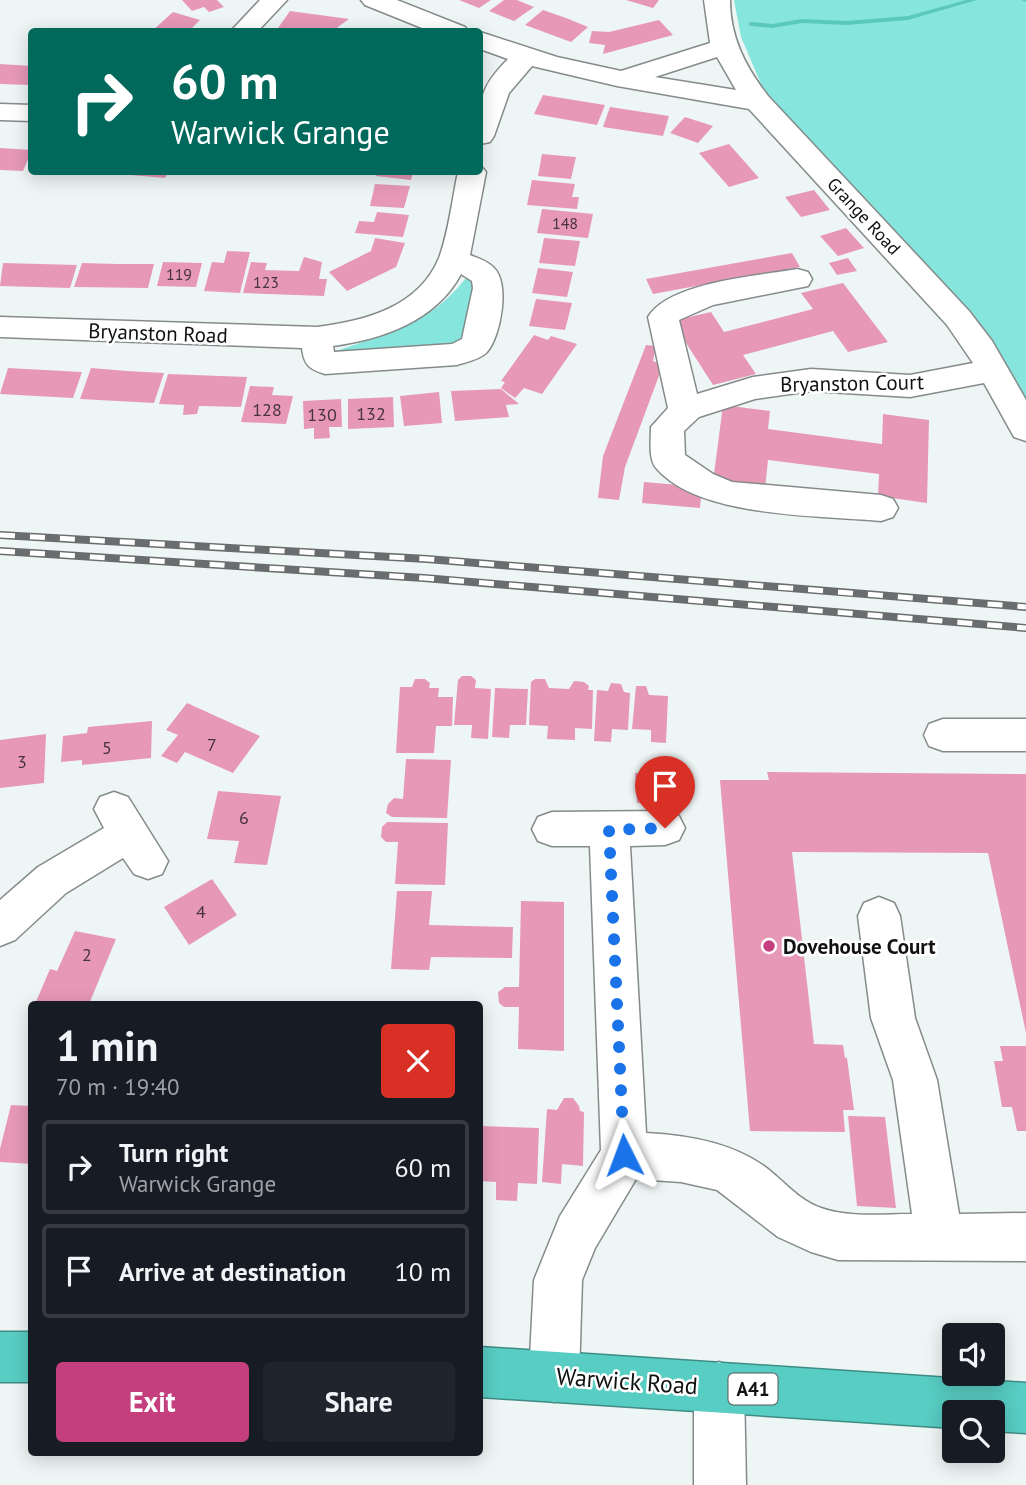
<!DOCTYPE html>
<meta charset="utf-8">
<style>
body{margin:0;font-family:"PT Sans",sans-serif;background:#20242c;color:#f1f3f6;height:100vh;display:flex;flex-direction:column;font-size:26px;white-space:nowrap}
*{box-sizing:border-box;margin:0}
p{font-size:23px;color:#9ea1a6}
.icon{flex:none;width:38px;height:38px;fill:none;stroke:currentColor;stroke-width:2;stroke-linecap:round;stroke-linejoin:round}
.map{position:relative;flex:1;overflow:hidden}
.panel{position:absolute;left:28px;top:1001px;width:455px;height:455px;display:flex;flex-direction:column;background:#171b24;border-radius:7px;box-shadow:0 4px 18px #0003}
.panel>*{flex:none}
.top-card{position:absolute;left:28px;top:28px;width:455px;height:147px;border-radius:7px;box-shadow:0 4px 18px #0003;background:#00695c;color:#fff;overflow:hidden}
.fabs{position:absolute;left:942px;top:1323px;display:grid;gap:14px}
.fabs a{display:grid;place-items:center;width:63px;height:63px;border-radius:7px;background:#171b24;box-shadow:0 4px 18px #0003;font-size:35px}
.pin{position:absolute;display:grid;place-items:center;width:60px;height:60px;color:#fff;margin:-72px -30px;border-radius:50% 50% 50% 0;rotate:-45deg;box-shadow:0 0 7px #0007}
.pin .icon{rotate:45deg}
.me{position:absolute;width:77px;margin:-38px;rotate:357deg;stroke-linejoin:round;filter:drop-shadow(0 0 5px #0008)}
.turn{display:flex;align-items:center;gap:24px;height:147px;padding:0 28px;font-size:32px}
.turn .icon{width:91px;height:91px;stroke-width:2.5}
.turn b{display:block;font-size:49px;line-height:60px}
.round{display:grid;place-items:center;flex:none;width:74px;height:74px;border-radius:7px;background:#20242c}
.head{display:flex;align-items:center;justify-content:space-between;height:119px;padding:0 28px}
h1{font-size:42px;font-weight:800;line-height:52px}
.button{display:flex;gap:14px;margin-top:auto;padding:14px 28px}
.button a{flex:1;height:80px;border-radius:7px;background:#c53f7f;color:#fff;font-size:28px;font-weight:800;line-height:80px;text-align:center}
.button a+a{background:#20242c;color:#f1f3f6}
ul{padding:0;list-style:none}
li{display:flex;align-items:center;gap:21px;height:94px;margin:0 14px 10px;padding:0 14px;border:4px solid #363941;border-radius:7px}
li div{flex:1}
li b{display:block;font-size:26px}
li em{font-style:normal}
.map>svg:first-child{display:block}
</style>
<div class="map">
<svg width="1026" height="1485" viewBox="0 0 1026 1485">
<rect width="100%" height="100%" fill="#eef6f5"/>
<!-- green -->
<g fill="#86e5dc">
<path d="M734 0H1026V412L767 98 741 37Z"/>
<path d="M465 279H476L464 346 336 356V351C388 333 429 325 465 279Z"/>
</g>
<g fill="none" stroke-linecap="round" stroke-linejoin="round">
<!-- stream -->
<g fill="#5bc8bf" fill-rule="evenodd">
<path d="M966 0H977L908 20 847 25 802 23 772 28 751 26 748 24 751 22 772 24 802 19 847 21 908 16Z"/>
<path d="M1022 0H1026V2L1023 1Z"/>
</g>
</g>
<!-- building -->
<g fill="#e798b7">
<path d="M182 0H217L224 7 209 12 204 7 192 11Z"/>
<path d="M459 0H491L479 8Z"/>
<path d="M504 0H517L534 7 514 21 489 11Z"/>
<path d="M626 0H659L653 8Z"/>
<path d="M543 10 566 18 588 27 571 42 525 25Z"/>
<path d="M290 11 349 19 331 32 278 28Z"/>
<path d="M173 12 200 20 188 32H151Z"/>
<path d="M659 20 673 35 603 54 605 45 589 43 592 31 609 32Z"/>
<path d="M0 64 32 66V85L0 84Z"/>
<path d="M543 95 605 105 597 125 534 114Z"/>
<path d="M610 107 669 116 663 136 603 127Z"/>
<path d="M685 117 713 126 698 143 670 133Z"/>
<path d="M729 144 759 178 729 187 699 153Z"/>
<path d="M0 148 32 150 23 171 0 170Z"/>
<path d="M542 154 576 157 571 179 538 176Z"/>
<path d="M81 172H120L119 175 81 174Z"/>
<path d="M132 172H168L165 178 131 175Z"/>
<path d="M378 172H413L411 180 376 176Z"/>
<path d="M532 180 575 184 572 197H579L577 209 527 205Z"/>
<path d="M375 184 410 186 404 208 370 206Z"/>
<path d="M814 190 830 210 801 217 785 197Z"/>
<path d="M542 209 593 214 588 238 537 233Z"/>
<path d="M377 212 409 215 403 237 355 233 359 221 374 222Z"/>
<path d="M846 228 864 248 838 256 820 236Z"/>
<path d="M375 238 405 243 396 267 347 291 329 272 371 251Z"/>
<path d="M544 238 580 241 575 266 539 263Z"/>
<path d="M227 251 250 252 240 293 204 291 212 262 224 263Z"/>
<path d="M792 253 800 267 653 294 646 279Z"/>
<path d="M304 257 322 262 319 279H327L324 296 243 293 251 262 267 263 265 270 299 271Z"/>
<path d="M848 258 857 271 837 275 829 263Z"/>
<path d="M163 262 202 263 196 287 157 286Z"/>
<path d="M3 263 41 264 77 265 70 288 0 286Z"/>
<path d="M82 263 118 264H154L148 288 74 287Z"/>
<path d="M538 268 573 272 567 297 532 293Z"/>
<path d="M843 283 888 342 848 352 833 331 743 355 756 374 713 385 672 321 711 312 724 332 813 309 801 293Z"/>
<path d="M536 299 572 303 565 330 529 326Z"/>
<path d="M534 335 548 340 551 336 577 344 542 394 524 388 515 398 501 388 505 382 501 381Z"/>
<path d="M646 345 656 346 653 361 663 365 625 467 619 500 598 498 603 456Z"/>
<path d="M8 368 82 372 73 398 0 394Z"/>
<path d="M91 368 127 371 164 373 154 403 80 399Z"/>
<path d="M168 374 247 377 241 407 199 406 197 414 183 415 184 405 159 404Z"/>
<path d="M250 386 274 387 272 395 293 396 286 424 241 422Z"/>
<path d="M501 389 519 404 506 405 509 417 455 421 451 391Z"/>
<path d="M439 392 442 423 404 426 400 396Z"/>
<path d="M393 397 394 427 348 429V399Z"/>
<path d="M341 399 342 427H329L330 438 314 439V428L304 429 303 401Z"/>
<path d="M723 405 770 411 768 429 882 444 883 414 929 420 927 503 878 496 879 474 768 460 765 489 713 482Z"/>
<path d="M644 482 702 487 700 508 642 503Z"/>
<path d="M462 676H471L476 680 475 688 491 689 488 739 471 738 472 725H454L458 680Z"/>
<path d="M415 679H425L430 683 429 688H439L438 697H453L452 726H436L434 753H396L400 687H412Z"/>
<path d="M535 679H545L549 688 569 689 574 681 584 682 589 686 588 690H593L592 729 575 728V740L547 739 548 726 529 725 531 682Z"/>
<path d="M611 683 621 684 624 692 630 693 628 730 612 729 611 742 594 741 597 690 608 691Z"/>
<path d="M636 686H646L649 695 668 696 666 743 651 742V730L632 729Z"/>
<path d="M495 688 528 689 526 725H510L509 738 492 737Z"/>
<path d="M187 703 260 736 233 773 185 752 177 763 161 756 178 735 166 730Z"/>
<path d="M152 721 151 758 82 765V760L61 762 63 736 87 733 88 727Z"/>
<path d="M46 734 44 783 0 788V740Z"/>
<path d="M406 759 451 760 447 818 392 817 386 813 388 804 394 798 403 799Z"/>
<path d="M767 772 1026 774V1033L988 853 792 852 814 1044 843 1045 845 1058H847L854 1110H843L845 1132 750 1131 720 780H769Z"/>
<path d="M635 773H670L672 803H637Z"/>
<path d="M218 791 281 796 267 865 234 863 239 841 207 839Z"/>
<path d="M387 822 448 823 445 885 395 884 398 842H386L381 837 382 827Z"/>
<path d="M212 879 237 915 189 945 164 907Z"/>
<path d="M397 891H432L429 925 513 927 512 958 431 957 429 970 391 969Z"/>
<path d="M521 901 564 902V1051L518 1049 519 1007H504L499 1003 498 992 505 987H519Z"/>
<path d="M75 931 116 939 89 1004H35L50 969 57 971Z"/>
<path d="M1000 1046H1026V1131H1017L1012 1107H1002L994 1061H1003Z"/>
<path d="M564 1098H573L579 1106 580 1111 584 1112 583 1166 562 1164 561 1184 542 1182 547 1109 557 1110Z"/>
<path d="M11 1105 32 1106V1164L0 1162V1149Z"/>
<path d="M848 1116 885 1117 896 1208 857 1206Z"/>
<path d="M480 1126 539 1128 537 1184 518 1183 517 1201 496 1200V1182L480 1181Z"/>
</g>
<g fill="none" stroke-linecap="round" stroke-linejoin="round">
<!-- minor casing -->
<g stroke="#848b8a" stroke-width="3">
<g id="minor">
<path d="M260 0H287L257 32H230Z"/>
<path d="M361 0H397L465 27 468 32H432L365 5Z"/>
<path d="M704 0H730C730 38 746 67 768 96L969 311 992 341 1026 400V441L1014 437 984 383 910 397 811 391 755 399 699 417 684 431 685 455 713 474 732 482 881 495 893 499 898 508 893 517 881 521C819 515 700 518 657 469 648 460 651 439 651 427L668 408 648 317C669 282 758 276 797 269L808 272 812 279 808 286 713 305 679 320 697 394 753 377 811 369 910 375 973 363 947 325 749 109 617 86 532 66 509 93 494 136 490 142 480 144C480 102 477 90 508 59L480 49V32L557 57 621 71 710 43ZM717 57 736 90 655 77Z"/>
<path d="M0 104 32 105V121L0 120Z"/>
<path d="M480 165 486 172 470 255C477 258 488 261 494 268 510 283 501 336 487 352 481 359 466 362 457 365L325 374C309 369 304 365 302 348L0 337V317L317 327C365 321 419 307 439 258 449 231 452 200 458 172H480ZM461 274 472 281 473 288 462 339 452 344 334 352 333 346C383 339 436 321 461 274Z"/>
<path d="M943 719H1026V751H943L929 746 924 735 929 724Z"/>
<path d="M114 792 128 797 168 861 162 874 148 879 134 874 123 858 66 893 15 940 0 946V900L38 867 104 828 94 809 100 797Z"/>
<path d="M665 811 679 816 685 828 679 840 665 845 630 846 646 1133C686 1135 730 1142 764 1166 783 1180 798 1200 821 1208 850 1218 882 1214 912 1214L893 1080 871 1018 858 916 864 903 879 897 894 903 900 916 915 1018 937 1080 959 1214 1026 1213V1261L838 1260 811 1252 778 1237 717 1190 681 1182 636 1179 595 1248 582 1280 579 1377 572 1395 554 1402 536 1395 529 1377 534 1280 560 1216 601 1150 590 846H552L538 841 532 829 538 817 552 812Z"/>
<path d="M719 1362 737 1369 744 1387 746 1485H694V1387L701 1369Z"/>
</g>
</g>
<!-- highway casing -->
<g stroke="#3f8c85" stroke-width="3">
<g id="highway">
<rect x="0" y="1332" width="32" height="50"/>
<path d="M480 1347 1026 1383V1433L992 1431V1412H954V1428L480 1397Z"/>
</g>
</g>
<!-- minor -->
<use href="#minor" fill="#fff" fill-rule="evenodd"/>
<!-- highway -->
<use href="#highway" fill="#58cdc3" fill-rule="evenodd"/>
<!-- rail casing -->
<g stroke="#696d6d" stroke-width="8">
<g id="rail">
<path d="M0 535 427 559 1026 607"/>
<path d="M0 551 424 578 1026 628"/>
</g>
</g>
<!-- rail -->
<use href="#rail" stroke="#fff" stroke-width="5" stroke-dasharray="15" stroke-linecap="butt"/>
</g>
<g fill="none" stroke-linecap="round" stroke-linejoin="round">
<!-- route -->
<path stroke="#1a73e8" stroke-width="12" stroke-dasharray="0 21.6" d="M624 1155 609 830 665 828"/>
</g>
<!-- markers -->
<circle fill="#c53f7f" stroke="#fff" stroke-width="2.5" cx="769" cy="946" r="7"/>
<g text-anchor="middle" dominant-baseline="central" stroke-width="5" stroke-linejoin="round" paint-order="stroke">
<!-- far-number labels -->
<g font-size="16" fill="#46343b">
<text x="565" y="223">148</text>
<text x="179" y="274">119</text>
<text x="266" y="282">123</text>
</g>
<!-- far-street labels -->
<g font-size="18" fill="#101212" stroke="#fff">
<text transform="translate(864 216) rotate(47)">Grange Road</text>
</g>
<!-- number labels -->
<g font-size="18" fill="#46343b">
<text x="267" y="409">128</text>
<text x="371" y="413">132</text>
<text x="322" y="414">130</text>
<text x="212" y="744">7</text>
<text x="107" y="747">5</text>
<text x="22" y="761">3</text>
<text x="244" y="817">6</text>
<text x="201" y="911">4</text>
<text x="87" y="954">2</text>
</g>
<!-- shield labels -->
<rect fill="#fff" stroke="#585959" stroke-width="2" x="728.5" y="1373.5" width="49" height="31" rx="5"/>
<g font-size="19" font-weight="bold" fill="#101212">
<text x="753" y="1389">A41</text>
</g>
<!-- street labels -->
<g font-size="21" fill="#101212" stroke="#fff">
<text transform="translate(158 333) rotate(2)">Bryanston Road</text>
<text transform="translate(852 383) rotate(-1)">Bryanston Court</text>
</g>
<!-- poi labels -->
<g font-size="21" font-weight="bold" fill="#101212" stroke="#fff" text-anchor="start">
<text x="783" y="946">Dovehouse Court</text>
</g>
<!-- near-street labels -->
<g font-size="24" fill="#101212" stroke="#fff">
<text transform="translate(627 1381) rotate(4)">Warwick Road</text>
</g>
</g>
</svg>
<div class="fabs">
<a><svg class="icon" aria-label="sound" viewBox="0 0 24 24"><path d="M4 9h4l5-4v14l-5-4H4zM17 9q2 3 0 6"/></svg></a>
<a><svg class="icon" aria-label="search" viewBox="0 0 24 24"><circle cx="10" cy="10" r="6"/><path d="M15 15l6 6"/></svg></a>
</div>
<div class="pin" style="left:665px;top:828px;background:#d93025"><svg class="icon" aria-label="arrive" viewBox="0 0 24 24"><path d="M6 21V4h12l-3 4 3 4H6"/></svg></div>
<svg class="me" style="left:624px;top:1155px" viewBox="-20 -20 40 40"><path d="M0-17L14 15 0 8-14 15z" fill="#1a73e8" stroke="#fff" stroke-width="4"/></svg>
<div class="top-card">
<div class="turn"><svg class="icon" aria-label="right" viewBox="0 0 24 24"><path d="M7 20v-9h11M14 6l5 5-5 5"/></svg><div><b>60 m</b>Warwick Grange</div></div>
</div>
<section class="panel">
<div class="head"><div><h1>1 min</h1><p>70 m · 19:40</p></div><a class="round" style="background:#d93025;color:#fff"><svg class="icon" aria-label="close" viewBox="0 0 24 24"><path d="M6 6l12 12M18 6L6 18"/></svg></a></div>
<ul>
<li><svg class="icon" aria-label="right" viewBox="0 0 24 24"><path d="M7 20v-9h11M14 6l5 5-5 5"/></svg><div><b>Turn right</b><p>Warwick Grange</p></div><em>60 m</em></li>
<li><svg class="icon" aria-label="arrive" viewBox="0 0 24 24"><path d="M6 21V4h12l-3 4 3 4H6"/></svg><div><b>Arrive at destination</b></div><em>10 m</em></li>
</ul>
<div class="button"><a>Exit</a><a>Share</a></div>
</section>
</div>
